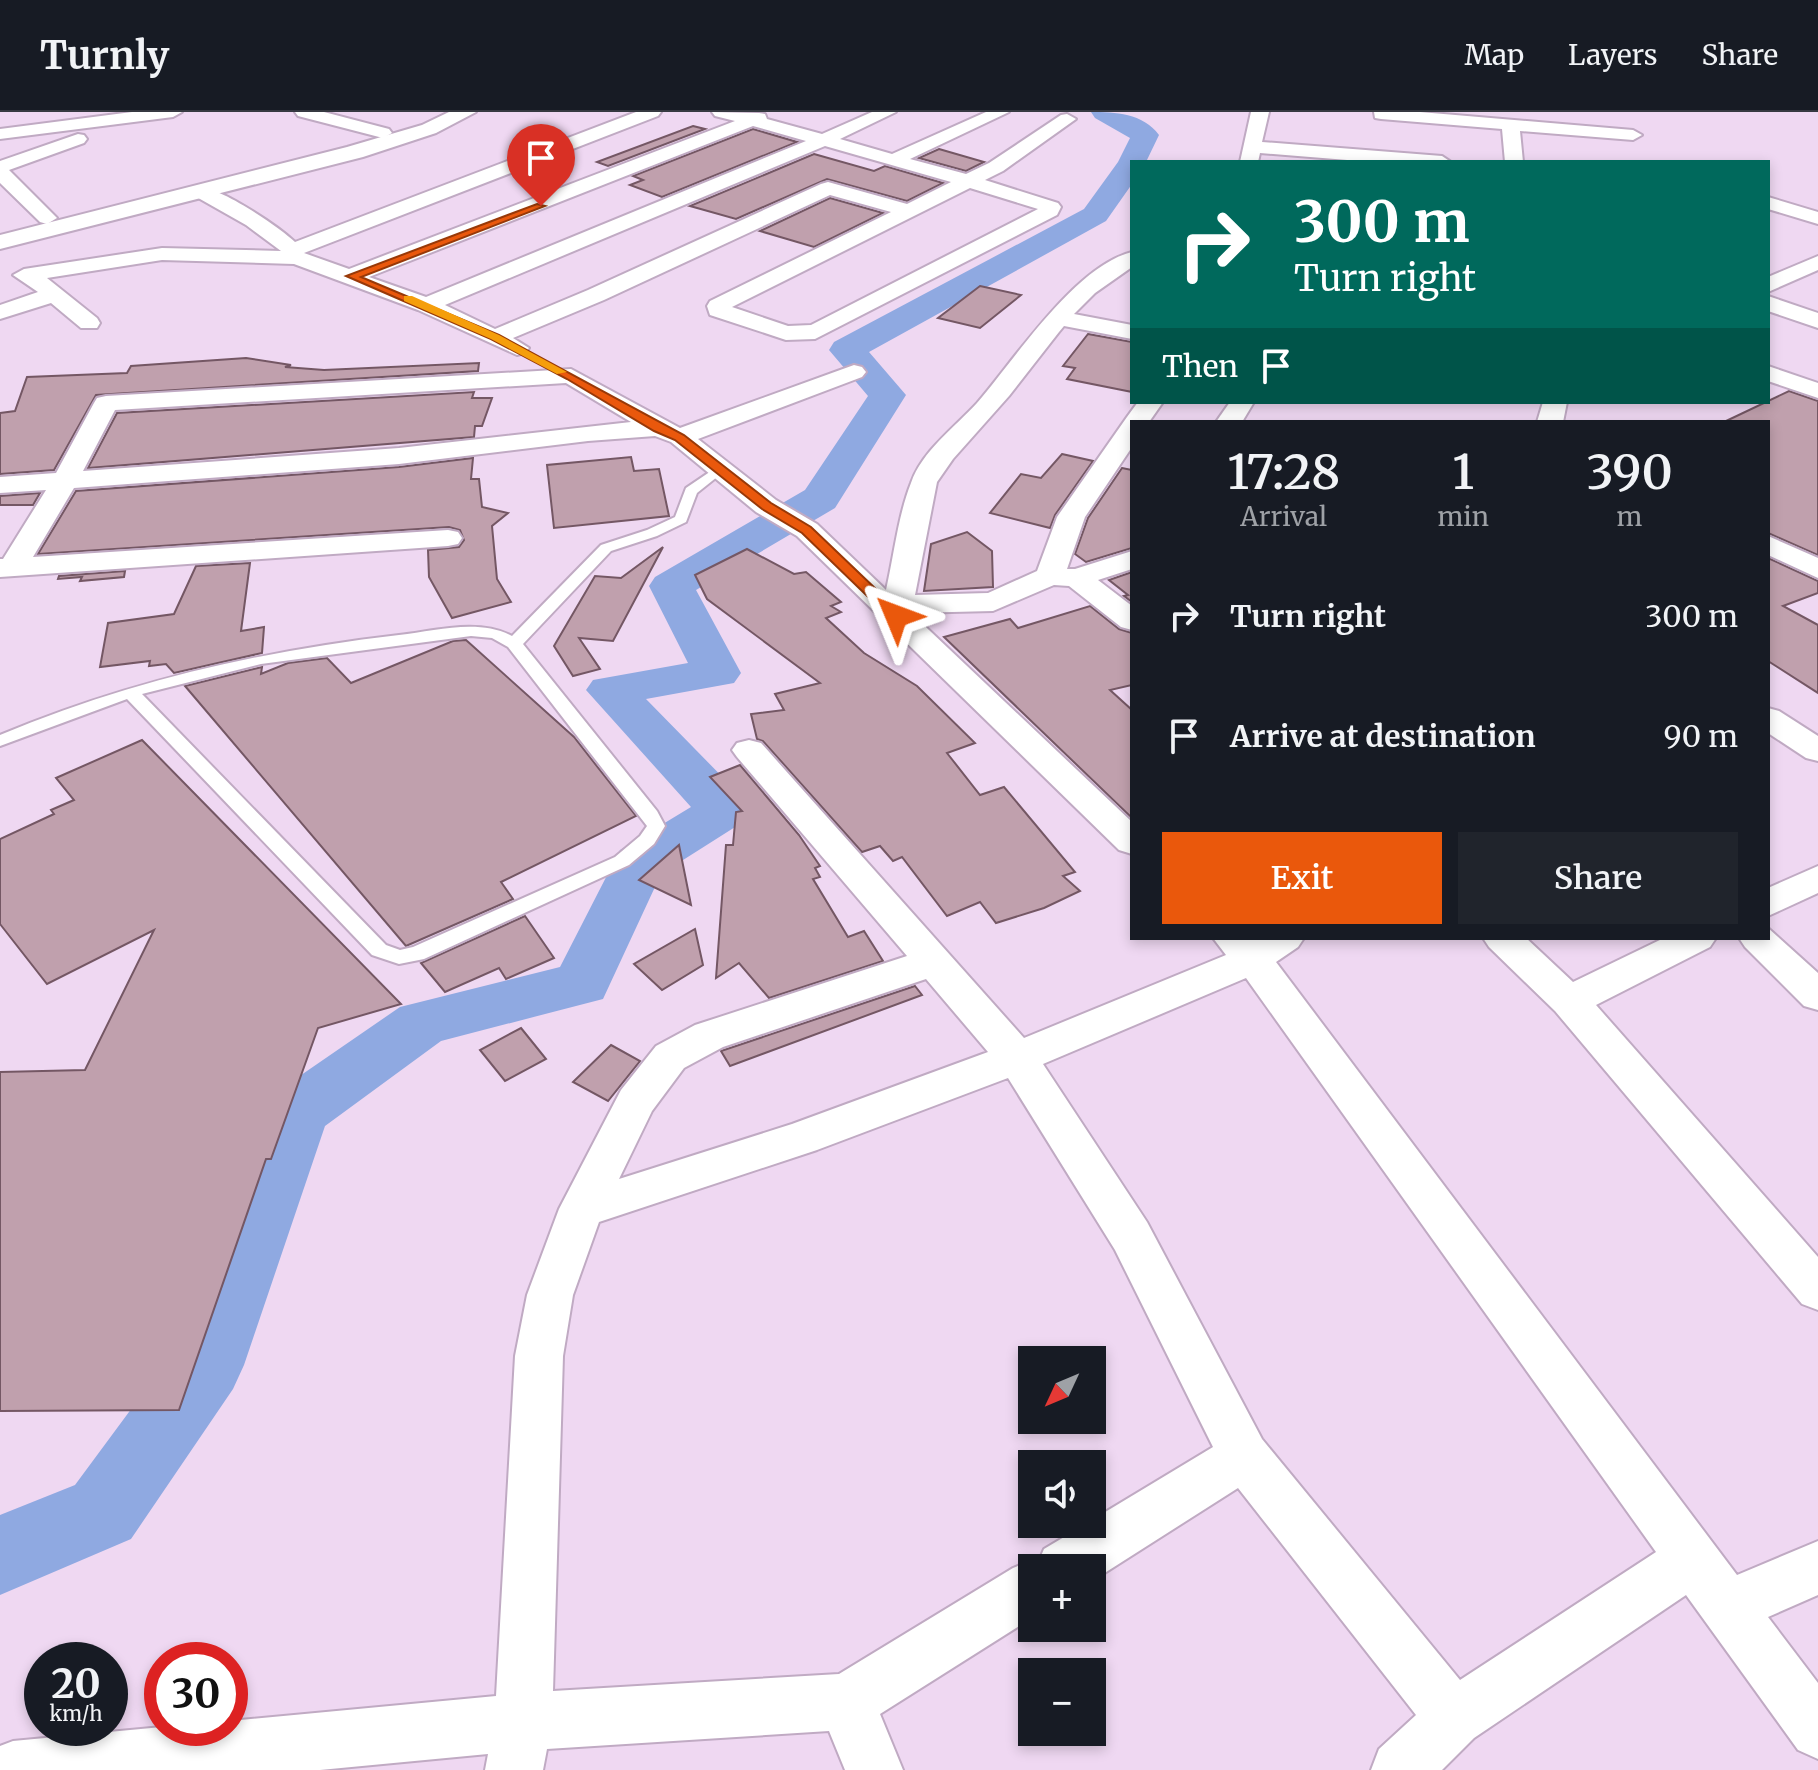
<!DOCTYPE html>
<meta charset="utf-8">
<style>
body{margin:0;font-family:Merriweather,serif;background:#20242c;color:#f1f3f6;height:100vh;display:flex;flex-direction:column;font-size:30px;white-space:nowrap}
*{box-sizing:border-box;margin:0}
p{font-size:26px;color:#9ea1a6}
.icon{flex:none;width:44px;height:44px;fill:none;stroke:currentColor;stroke-width:2;stroke-linecap:round;stroke-linejoin:round}
.map{position:relative;flex:1;overflow:hidden}
.drawer{position:absolute;left:1130px;top:308px;width:640px;height:520px;display:flex;flex-direction:column;background:#171b24;border-radius:0px;box-shadow:0 4px 12px #0003}
.drawer>*{flex:none}
.banner{position:absolute;left:1130px;top:48px;width:640px;height:244px;border-radius:0px;box-shadow:0 4px 12px #0003;background:#00695c;color:#fff;overflow:hidden}
.needle{width:52px;rotate:226deg}
.fabs{position:absolute;left:1018px;top:1234px;display:grid;gap:16px}
.fabs a{display:grid;place-items:center;width:88px;height:88px;border-radius:0px;background:#171b24;box-shadow:0 4px 12px #0003;font-size:40px}
.speed{position:absolute;left:24px;top:1530px;display:flex;gap:16px;font-size:40px;font-weight:700;text-align:center}
.speed>*{display:grid;place-content:center;width:104px;height:104px;border-radius:50%;background:#171b24;box-shadow:0 4px 12px #0003;line-height:1}
.speed small{font-size:20px;font-weight:400}
.speed .limit{border:12px solid #d22;background:#fff;color:#111}
.pin{position:absolute;display:grid;place-items:center;width:68px;height:68px;color:#fff;margin:-82px -34px;border-radius:50% 50% 50% 0;rotate:-45deg;box-shadow:0 0 8px #0007}
.pin .icon{rotate:45deg}
.me{position:absolute;width:88px;margin:-44px;rotate:314deg;stroke-linejoin:round;filter:drop-shadow(0 0 6px #0008)}
.turn{display:flex;align-items:center;gap:28px;height:168px;padding:0 32px;font-size:36px}
.turn .icon{width:104px;height:104px;stroke-width:2.5}
.turn b{display:block;font-size:56px;line-height:68px}
.then{display:flex;align-items:center;height:76px;padding:0 32px;background:#0003;gap:16px;font-size:30px}
.eta{display:flex;justify-content:space-evenly;align-items:center;height:136px;text-align:center}
.eta b{font-size:48px;font-weight:600;line-height:56px}
.primary-button{display:flex;gap:16px;margin-top:auto;padding:16px 32px}
.primary-button a{flex:1;height:92px;border-radius:0px;background:#ea580c;color:#fff;font-size:32px;font-weight:600;line-height:92px;text-align:center}
.primary-button a+a{background:#20242c;color:#f1f3f6}
ul{padding:0;list-style:none}
li{display:flex;align-items:center;gap:24px;height:120px;padding:0 32px}
li div{flex:1}
li b{display:block;font-size:30px}
li em{font-style:normal}
header{display:flex;align-items:center;gap:48px;box-sizing:border-box;height:112px;padding:0 40px;background:#171b24;border-bottom:2px solid #363941}
header strong{font-size:38px}
nav{display:flex;gap:44px;margin-inline-start:auto;font-size:28px}
.map>svg:first-child{display:block}
</style>
<header>
<strong>Turnly</strong>
<nav><a>Map</a><a>Layers</a><a>Share</a></nav>
</header>
<div class="map">
<svg width="1818" height="1658" viewBox="0 0 1818 1658">
<rect width="100%" height="100%" fill="#efd8f2"/>
<g fill="none" stroke-linecap="round" stroke-linejoin="round">
<!-- river -->
<path fill="#8fa9e1" fill-rule="evenodd" d="M1091 0C1115 0 1143 1 1159 23L1146 50H1132V72L1106 109 869 240 906 283 835 396 696 478 741 561 734 571 646 587 743 686 751 698 743 710 661 762 603 887 441 929 325 1014 244 1253 233 1277 131 1427 0 1483V1403L75 1373 177 1235 275 981 400 895 560 855 620 738 691 695 586 578 593 568 688 551 649 474 655 465 805 378 868 284 829 238 834 230 1084 97 1118 50 1130 26 1095 6Z"/>
</g>
<!-- building -->
<g fill="#c0a0ad" stroke="#745764" stroke-width="2">
<path d="M693 14 705 17 608 54 597 50Z"/>
<path d="M753 17 797 30 662 85 630 73 643 68 633 64Z"/>
<path d="M939 37 984 50 966 59 919 46Z"/>
<path d="M814 42 874 59 885 54 943 71 907 89 827 67 736 107 690 94Z"/>
<path d="M830 86 883 101 814 135 760 119Z"/>
<path d="M980 174 1021 183 980 216 938 206Z"/>
<path d="M1088 222 1132 230V280L1067 267 1075 256 1063 254Z"/>
<path d="M246 246 291 253 285 255 324 258 479 251 478 259 96 283 54 358 0 362V301L15 299 27 265 127 261 131 254Z"/>
<path d="M1789 279 1818 289V443L1768 421V310H1724Z"/>
<path d="M474 280 472 286H492L482 314H475L474 325 88 356 117 301Z"/>
<path d="M1062 342 1093 349 1055 403 1050 416 990 401 1021 362 1041 366Z"/>
<path d="M631 345 634 359 659 357 669 404 554 416 547 353Z"/>
<path d="M473 346 471 367H479L482 395 508 401 492 414 497 467 511 490 452 506 429 465 428 438 459 435 464 428 460 418 449 415 38 442 76 379 399 355Z"/>
<path d="M1122 356 1132 358V436L1086 450 1075 442 1088 406Z"/>
<path d="M40 381 33 393H0V384Z"/>
<path d="M967 420 992 439 993 475 924 479 931 432Z"/>
<path d="M663 435 613 529 579 526 600 557 573 564 554 534 595 464 621 466Z"/>
<path d="M747 437 794 462 806 460 841 490 831 494 841 500 826 506 864 541 917 574 975 631 947 641 980 683 1004 675 1075 760 1063 764 1080 779 1044 796 996 811 980 790 947 804 902 745 893 749 880 734 862 740 763 629 757 627 751 602 784 598 775 582 820 571 707 487 695 463Z"/>
<path d="M1768 446 1818 469V481L1783 494 1818 513V581L1768 549Z"/>
<path d="M250 451 241 519 264 515 262 541 174 561 166 552 149 554 150 549 100 555 108 511 174 502 196 454Z"/>
<path d="M125 459 124 465 80 469 82 465 58 467 59 464Z"/>
<path d="M1132 460V490L1124 484 1128 483 1109 468Z"/>
<path d="M1090 494 1119 517 1132 521V573L1110 578 1132 598V706L944 525 1010 507 1018 516Z"/>
<path d="M466 528 574 625 636 704 501 770 513 787 406 834 185 574 262 555 261 562 288 551 327 546 351 571 453 529Z"/>
<path d="M142 628 401 892 318 916 271 1047H266L179 1298 0 1299V960L85 958 154 818 47 872 0 812V727L54 702 51 698 74 688 56 666Z"/>
<path d="M740 653 799 723 820 754 815 756 820 765 813 767 848 825 864 819 883 849 769 886 739 851 716 866 726 733H733L736 700 742 699 710 665Z"/>
<path d="M679 733 691 793 639 768Z"/>
<path d="M525 804 554 846 506 867 499 856 445 880 421 851Z"/>
<path d="M695 817 703 853 662 878 634 852Z"/>
<path d="M915 874 922 883 730 954 721 939Z"/>
<path d="M521 916 546 947 505 969 480 938Z"/>
<path d="M611 933 640 949 608 989 573 970Z"/>
</g>
<g fill="none" stroke-linecap="round" stroke-linejoin="round">
<!-- service casing -->
<g stroke="#c0aac3" stroke-width="4">
<path id="service" d="M720 353 727 357 697 381 686 410 657 424 611 439 523 532 657 699 665 714 654 732 629 753 424 847 399 852 372 843 127 587 0 634V623C129 569 260 539 399 523 435 519 479 506 512 524L601 433 647 418 675 405 686 376ZM471 524 492 526 508 535 647 714 640 724 615 745 413 835 400 838 386 833 142 582 261 552Z"/>
</g>
<!-- minor casing -->
<g stroke="#c0aac3" stroke-width="4">
<g id="minor">
<path d="M132 0H182L173 5 0 27V17Z"/>
<path d="M295 0H324L389 17 392 21 383 26 298 4Z"/>
<path d="M636 0H661L658 4 304 141 349 157 735 9 715 4 712 0 759 1 765 2 767 7 822 22 872 0H896L840 27 892 42 986 0H1009L910 47 966 62 989 51 1061 3 1067 2 1076 7 1003 59 985 68 1058 91 1061 95 1057 103 815 227 786 228 710 203 707 194 710 189 891 100 830 83 604 188 513 226 529 236 525 241 517 243 418 198 294 152 162 148 47 166 97 206 100 211 97 216H81L51 191 0 207V193L38 180 13 163 24 157 162 136 281 139 246 113 193 83 190 79 193 75C214 70 279 115 295 130ZM753 14 806 29 426 185 369 165ZM825 34 951 70 907 92 828 70 821 72 588 178 495 217 445 193ZM970 76 1038 97 811 213 788 214 732 195Z"/>
<path d="M1251 0H1269L1262 30 1442 44 1451 50H1372L1260 41 1258 50H1240Z"/>
<path d="M1374 0H1420L1633 18 1642 23 1633 28 1520 19 1523 50H1505L1502 17 1381 7 1375 6Z"/>
<path d="M78 22 84 23 87 27 84 31 9 58 57 106 47 112 40 110 0 71V49Z"/>
<path d="M1768 85 1818 100V112L1768 97Z"/>
<path d="M1132 140V155L1095 181 1074 202 1132 213V227L1064 214 1059 220 1009 284 953 347 937 370 915 483 988 481 1037 459 1057 405 1127 305 1138 290H1163L1149 310H1132V335L1085 405 1067 457H1075L1132 439V457L1098 468 1132 494V518L1121 515 1069 474 1054 473 993 499 911 501 1132 710V742L1119 738 797 424 756 400 671 330 655 324 588 329 399 352 74 376 33 445 448 418 458 420 462 426 458 432 448 434 0 465V447H3L46 378 0 381V365L56 361 94 291 97 286 106 284 571 257 680 316 854 253 862 255 866 260 862 265 698 327 776 388 817 412 886 478C894 443 898 404 911 371 922 339 955 315 977 291 1015 247 1075 154 1132 140ZM566 271 631 310 399 336 83 359 115 298Z"/>
<path d="M1818 144V158L1768 180V165Z"/>
<path d="M1768 184 1818 201V216L1768 199Z"/>
<path d="M1768 254 1818 271V286L1768 269Z"/>
<path d="M1230 290H1254L1242 310H1216Z"/>
<path d="M1543 290H1567L1563 310H1537Z"/>
<path d="M1768 424 1818 446V466L1768 443Z"/>
<path d="M1768 596 1779 599 1818 624V649L1806 646 1768 621Z"/>
<path d="M749 628 761 631 1024 926 1226 843 1213 826H1304L1298 835 1276 850 1737 1463 1818 1429V1483L1768 1505 1818 1571V1647L1798 1638 1686 1483 1474 1626 1442 1658H1371L1379 1637 1416 1603 1238 1376 1092 1469V1456H1032V1506L880 1602 903 1658H845L829 1619 547 1637 543 1658H485L488 1642 320 1658H0V1634L13 1629 162 1615 230 1616V1609L496 1584 515 1244 527 1183 559 1097 621 978 656 934 695 913 907 844 737 645 732 638 737 631ZM1246 866 1656 1440 1460 1568 1262 1327 1147 1110 1043 952ZM926 867 988 940 792 1012 619 1067 652 999 684 956 723 935ZM1008 966 1115 1138 1213 1335 1092 1408V1412H1086L1044 1437 1038 1451 1032 1448 1013 1456 839 1562 553 1579 563 1244 573 1183 599 1110 817 1038Z"/>
<path d="M1818 754V781L1768 804V776Z"/>
<path d="M1768 816 1818 861V898L1804 894 1745 835 1739 826H1768Z"/>
<path d="M1483 826H1526L1573 870 1664 826H1716L1710 835 1596 893 1818 1145V1198L1802 1192 1555 899 1489 835Z"/>
</g>
</g>
<!-- primary casing -->
<g stroke="#c0aac3" stroke-width="4">
<path id="primary" d="M449 0H476L436 21 363 45 0 137V123L347 35 422 13Z"/>
</g>
<!-- service -->
<use href="#service" fill="#fff" fill-rule="evenodd"/>
<!-- minor -->
<use href="#minor" fill="#fff" fill-rule="evenodd"/>
<!-- primary -->
<use href="#primary" fill="#fff" fill-rule="evenodd"/>
</g>
<!-- route -->
<path fill="#ea580c" stroke="#983908" stroke-width="2" d="M537 92 545 94 361 165 499 223 684 323 771 391 811 415 901 501V507H891L802 421 762 397 675 328 654 319 567 267 491 227 346 164Z"/>
<!-- slow -->
<path fill="#f59e0b" d="M404 184H412L499 223 567 260 557 262 491 227 404 189Z"/>
</svg>
<div class="fabs">
<a><svg class="needle" viewBox="-14 -14 28 28"><path d="M0-13l5 13h-10z" fill="#e53935"/><path d="M0 13l5-13h-10z" fill="#9ea1a6"/></svg></a>
<a><svg class="icon" aria-label="sound" viewBox="0 0 24 24"><path d="M4 9h4l5-4v14l-5-4H4zM17 9q2 3 0 6"/></svg></a>
<a>+</a>
<a>−</a>
</div>
<div class="speed"><div>20<small>km/h</small></div><div class="limit">30</div></div>
<div class="pin" style="left:541px;top:94px;background:#d93025"><svg class="icon" aria-label="arrive" viewBox="0 0 24 24"><path d="M6 21V4h12l-3 4 3 4H6"/></svg></div>
<svg class="me" style="left:896px;top:504px" viewBox="-20 -20 40 40"><path d="M0-17L14 15 0 8-14 15z" fill="#ea580c" stroke="#fff" stroke-width="4"/></svg>
<div class="banner">
<div class="turn"><svg class="icon" aria-label="right" viewBox="0 0 24 24"><path d="M7 20v-9h11M14 6l5 5-5 5"/></svg><div><b>300 m</b>Turn right</div></div>
<div class="then">Then<svg class="icon" aria-label="arrive" viewBox="0 0 24 24"><path d="M6 21V4h12l-3 4 3 4H6"/></svg></div>
</div>
<section class="drawer">
<div class="eta">
<div><b>17:28</b><p>Arrival</p></div>
<div><b>1</b><p>min</p></div>
<div><b>390</b><p>m</p></div>
</div>
<ul>
<li><svg class="icon" aria-label="right" viewBox="0 0 24 24"><path d="M7 20v-9h11M14 6l5 5-5 5"/></svg><div><b>Turn right</b></div><em>300 m</em></li>
<li><svg class="icon" aria-label="arrive" viewBox="0 0 24 24"><path d="M6 21V4h12l-3 4 3 4H6"/></svg><div><b>Arrive at destination</b></div><em>90 m</em></li>
</ul>
<div class="primary-button"><a>Exit</a><a>Share</a></div>
</section>
</div>
